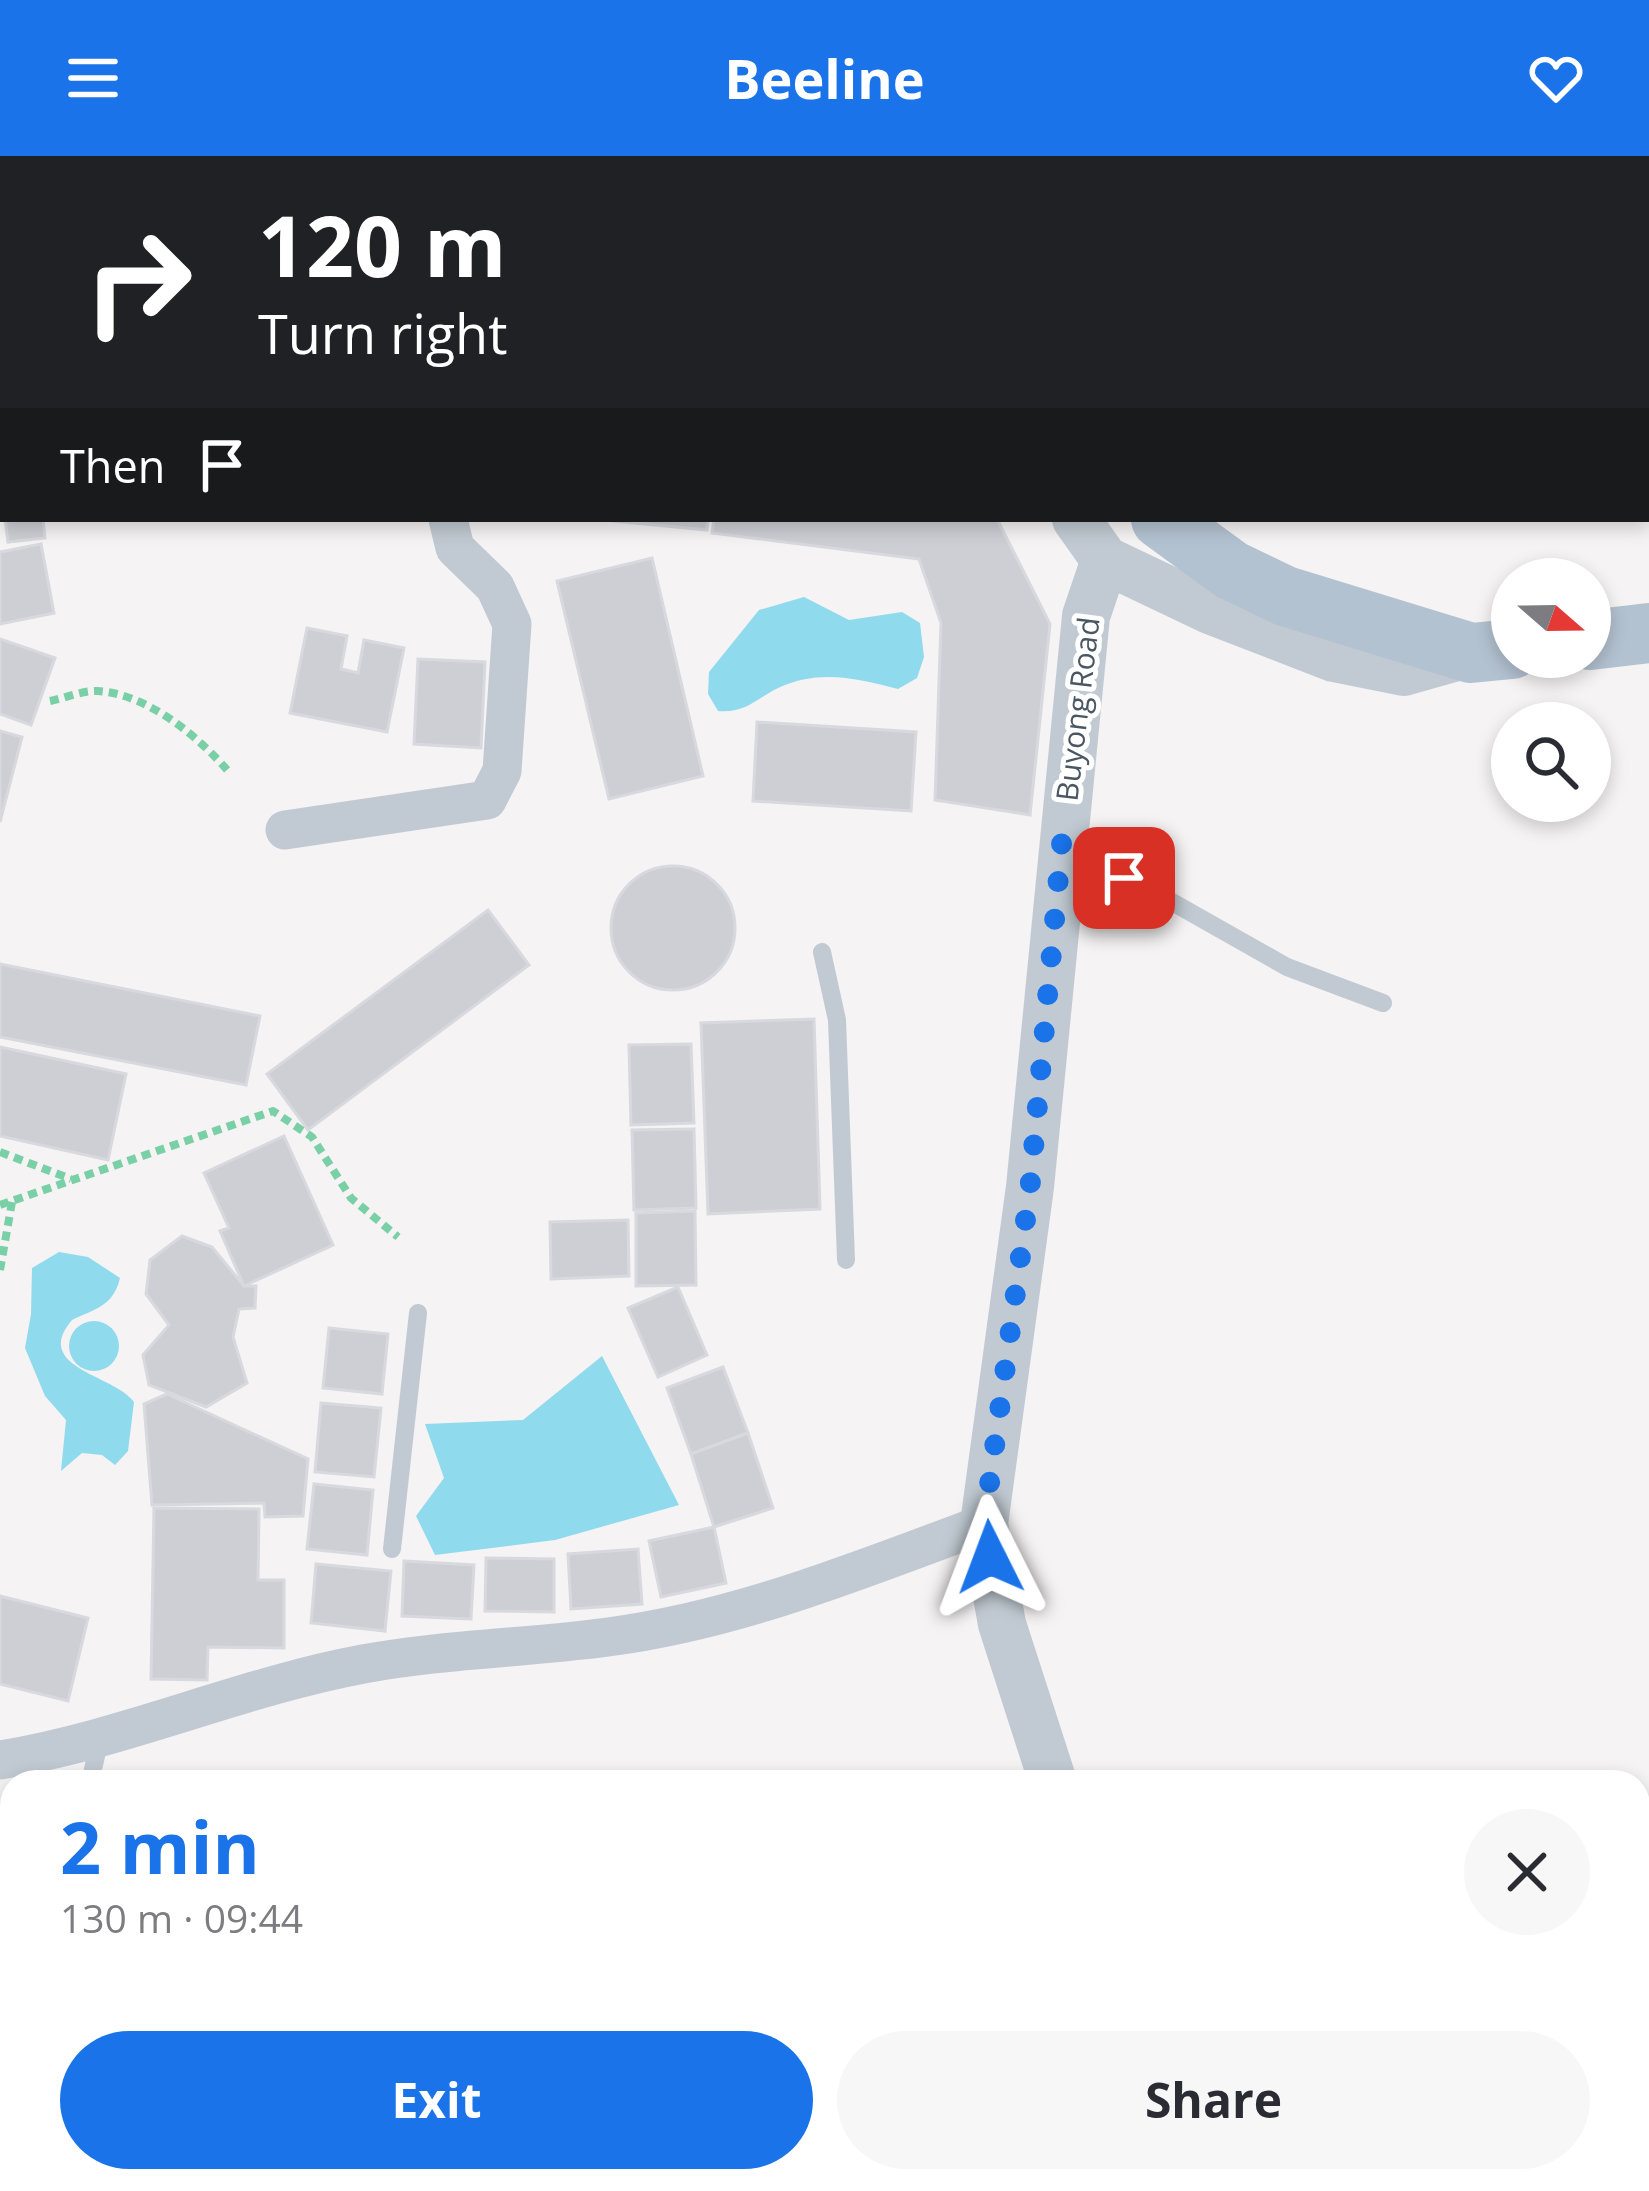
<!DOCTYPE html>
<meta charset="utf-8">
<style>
body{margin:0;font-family:"Open Sans",sans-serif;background:#f7f7f7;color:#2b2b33;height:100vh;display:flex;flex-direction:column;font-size:45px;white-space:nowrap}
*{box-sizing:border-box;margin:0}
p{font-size:39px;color:#7c7c81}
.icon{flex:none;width:66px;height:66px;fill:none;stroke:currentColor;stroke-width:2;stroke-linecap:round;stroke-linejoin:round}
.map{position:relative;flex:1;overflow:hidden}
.sheet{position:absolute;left:0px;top:1614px;width:1650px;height:423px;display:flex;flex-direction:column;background:#fff;border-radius:36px 36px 0 0;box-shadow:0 6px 18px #0003}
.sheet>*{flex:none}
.guide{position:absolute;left:0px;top:0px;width:1650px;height:366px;box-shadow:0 6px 18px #0003;background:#202124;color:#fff;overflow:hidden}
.needle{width:78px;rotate:110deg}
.tools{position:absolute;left:1491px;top:402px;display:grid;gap:24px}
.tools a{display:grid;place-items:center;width:120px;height:120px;border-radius:50%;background:#fff;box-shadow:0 6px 18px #0003;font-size:60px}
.pin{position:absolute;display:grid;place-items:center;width:102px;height:102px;color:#fff;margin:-51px;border-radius:24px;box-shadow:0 6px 18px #0006}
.me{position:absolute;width:132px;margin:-66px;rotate:357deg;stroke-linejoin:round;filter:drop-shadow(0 0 9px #0008)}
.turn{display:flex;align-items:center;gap:42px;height:252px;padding:0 60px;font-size:54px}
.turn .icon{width:156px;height:156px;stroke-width:2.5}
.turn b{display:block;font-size:84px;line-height:102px}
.then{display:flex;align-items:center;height:114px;padding:0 60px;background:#0003;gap:24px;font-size:45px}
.round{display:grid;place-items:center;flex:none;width:126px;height:126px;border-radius:63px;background:#f7f7f7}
.head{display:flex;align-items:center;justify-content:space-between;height:204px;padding:0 60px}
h1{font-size:72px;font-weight:700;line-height:90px;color:#1a73e8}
.primary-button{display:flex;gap:24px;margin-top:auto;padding:24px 60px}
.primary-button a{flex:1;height:138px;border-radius:72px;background:#1a73e8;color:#fff;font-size:48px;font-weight:700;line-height:138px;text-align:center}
.primary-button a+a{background:#f7f7f7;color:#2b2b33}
header{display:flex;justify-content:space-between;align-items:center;height:156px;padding:0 60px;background:#1a73e8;color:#fff;font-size:54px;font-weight:700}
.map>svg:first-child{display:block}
</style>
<header><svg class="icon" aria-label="menu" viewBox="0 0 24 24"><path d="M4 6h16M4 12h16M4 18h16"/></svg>Beeline<svg class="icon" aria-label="heart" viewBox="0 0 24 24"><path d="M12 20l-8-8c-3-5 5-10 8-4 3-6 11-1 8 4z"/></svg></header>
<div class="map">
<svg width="1649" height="2035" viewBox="0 0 1649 2035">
<rect width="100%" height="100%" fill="#f5f3f3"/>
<!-- education -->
<path fill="#e6e4e5" d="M1649 1827V2035H1377L1367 2025H1638V1830Z"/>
<!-- green -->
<path fill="#c3f1d5" d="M0 0H896L898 3 3 5Z"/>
<!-- water -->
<g fill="#90daee">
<path d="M804 441 849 464 902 456 920 467 924 501 917 522 898 533C857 522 818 513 778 532 754 544 746 557 718 555L708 538 709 516 759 454Z"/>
<path d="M59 1096 88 1101 120 1122C113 1151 94 1153 72 1164 31 1212 115 1219 134 1246L128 1295 115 1309 102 1299 82 1297 61 1315 66 1264 45 1240 25 1192 31 1158 32 1112Z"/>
<circle cx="94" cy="1190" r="25"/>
<path d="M602 1200 679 1349 555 1384 435 1399 416 1360 444 1322 425 1268 523 1264Z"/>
</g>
<!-- building -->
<g fill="#cdcfd5" stroke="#d7d9de" stroke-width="3">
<path d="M82 0H210L208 3Z"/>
<path d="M0 207H3L0 334Z"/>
<path d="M5 363H43L45 382 8 386Z"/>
<path d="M594 363H708L707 374Z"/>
<path d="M714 363H997L1050 468 1030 659 935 644 941 467 919 403 712 377Z"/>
<path d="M41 388 54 457 0 468V396Z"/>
<path d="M652 402 703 620 609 643 557 425Z"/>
<path d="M307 472 347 480 341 513 358 517 364 484 404 492 387 576 290 557Z"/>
<path d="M0 483 55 502 31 569 0 558Z"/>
<path d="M418 503 485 506 481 592 414 588Z"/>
<path d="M757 566 916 576 911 655 753 645Z"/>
<path d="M0 575 22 581 0 666Z"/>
<circle cx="673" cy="772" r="62"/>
<path d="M488 754 529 809 308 974 267 918Z"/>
<path d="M0 808 260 860 246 929 0 881Z"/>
<path d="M814 863 820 1053 708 1058 701 867Z"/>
<path d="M691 888 694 967 631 969 629 889Z"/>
<path d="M0 891 126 918 108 1004 0 980Z"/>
<path d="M694 973 696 1052 634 1054 632 974Z"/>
<path d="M284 980 333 1089 244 1130 220 1075 229 1072 204 1017Z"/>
<path d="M695 1055 696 1129 636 1130V1057Z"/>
<path d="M628 1064 629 1120 551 1123 550 1066Z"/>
<path d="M182 1080 212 1091 244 1130H256L255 1152 239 1153 233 1181 247 1227 206 1251 149 1229 143 1199 169 1169 146 1138 150 1104Z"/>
<path d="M678 1131 707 1199 658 1221 628 1152Z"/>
<path d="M329 1172 388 1178 382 1238 323 1232Z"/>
<path d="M723 1211 748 1277 691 1298 667 1232Z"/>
<path d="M167 1238 308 1303 303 1360 265 1361 264 1347 152 1349 144 1248Z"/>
<path d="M321 1247 381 1252 374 1321 315 1316Z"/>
<path d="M748 1277 773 1352 714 1371 691 1298Z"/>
<path d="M314 1328 373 1334 367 1399 307 1393Z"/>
<path d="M154 1352 259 1353 258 1424H284V1492L208 1491 207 1524 151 1523Z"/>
<path d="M714 1371 726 1427 661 1441 649 1385Z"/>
<path d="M638 1393 642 1448 571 1453 568 1398Z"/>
<path d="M486 1402 554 1403V1456L485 1455Z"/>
<path d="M404 1405 474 1409 471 1463 402 1460Z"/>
<path d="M316 1408 391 1415 385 1475 311 1467Z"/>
<path d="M0 1440 88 1462 68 1545 0 1528Z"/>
<path d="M1638 1923 1649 1937V1957L1638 1966Z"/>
<path d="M1502 2025H1585L1594 2035H1511Z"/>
</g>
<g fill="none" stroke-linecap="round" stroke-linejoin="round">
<!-- path -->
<g stroke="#7ad0a6" stroke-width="8" stroke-dasharray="9 6" stroke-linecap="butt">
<path d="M50 545C65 542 84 534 98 535 147 538 198 580 228 615"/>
<path d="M0 996 71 1023"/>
<path d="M0 1049 273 955 312 981 351 1042 398 1081"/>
<path d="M0 1114 12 1046"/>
</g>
<!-- service -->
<g stroke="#c1cad2" stroke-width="18">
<path d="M1066 686 1287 811 1383 847"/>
<path d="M822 796 837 864 846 1104"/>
<path d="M392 1393 418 1157"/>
<path d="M90 1626 100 1583"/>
</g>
<!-- minor -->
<g stroke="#c1cad2" stroke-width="39">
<path d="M285 674 487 644 502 615 512 468 495 431 455 392 448 363"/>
<path d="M0 1604C123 1584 240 1531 363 1508 444 1493 526 1492 608 1481 739 1464 862 1413 984 1368"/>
</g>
<!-- tertiary -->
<g stroke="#c1cad2" stroke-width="48">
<path d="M1076 363 1105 404 1210 454 1334 502 1404 516 1471 497"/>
<path d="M1053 1626 1002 1468 984 1368 1030 1031 1086 460 1105 404"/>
<path d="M1311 2025 1320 2035"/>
</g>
<!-- primary -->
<g stroke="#b3c2d1" stroke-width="60">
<path d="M941 0 943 3"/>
<path d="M1161 363 1231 414 1285 440 1471 497 1512 493"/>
<path d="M1590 484 1649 477"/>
</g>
</g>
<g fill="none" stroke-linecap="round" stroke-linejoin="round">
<!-- route -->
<path stroke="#1a73e8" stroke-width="21" stroke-dasharray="0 37.8" d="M990 1401 984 1368 1030 1031 1062 683 1124 722"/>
</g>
<g text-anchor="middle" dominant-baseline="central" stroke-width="10" stroke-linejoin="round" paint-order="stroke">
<!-- street labels -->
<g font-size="30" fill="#4a5661" stroke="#fff">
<text transform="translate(1077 553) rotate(-83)">Buyong Road</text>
</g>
</g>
</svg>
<div class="tools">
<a><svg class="needle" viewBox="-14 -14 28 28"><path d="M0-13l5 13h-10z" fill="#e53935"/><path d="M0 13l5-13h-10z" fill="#7c7c81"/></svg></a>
<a><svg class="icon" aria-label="search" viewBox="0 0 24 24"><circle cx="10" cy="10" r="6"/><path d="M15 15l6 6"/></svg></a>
</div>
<div class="pin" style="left:1124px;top:722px;background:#d93025"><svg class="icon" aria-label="arrive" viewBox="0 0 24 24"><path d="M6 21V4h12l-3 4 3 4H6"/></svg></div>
<svg class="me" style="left:990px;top:1401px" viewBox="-20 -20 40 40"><path d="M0-17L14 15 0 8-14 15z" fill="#1a73e8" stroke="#fff" stroke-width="4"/></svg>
<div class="guide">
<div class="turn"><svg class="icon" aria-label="right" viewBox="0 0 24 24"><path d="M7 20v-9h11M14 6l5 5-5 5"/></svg><div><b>120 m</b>Turn right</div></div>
<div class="then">Then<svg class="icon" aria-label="arrive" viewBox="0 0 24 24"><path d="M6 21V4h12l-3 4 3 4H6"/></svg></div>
</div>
<section class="sheet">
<div class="head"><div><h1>2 min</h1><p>130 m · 09:44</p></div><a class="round"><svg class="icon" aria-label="close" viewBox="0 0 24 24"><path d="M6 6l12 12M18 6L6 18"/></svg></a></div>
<div class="primary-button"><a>Exit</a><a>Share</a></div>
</section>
</div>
